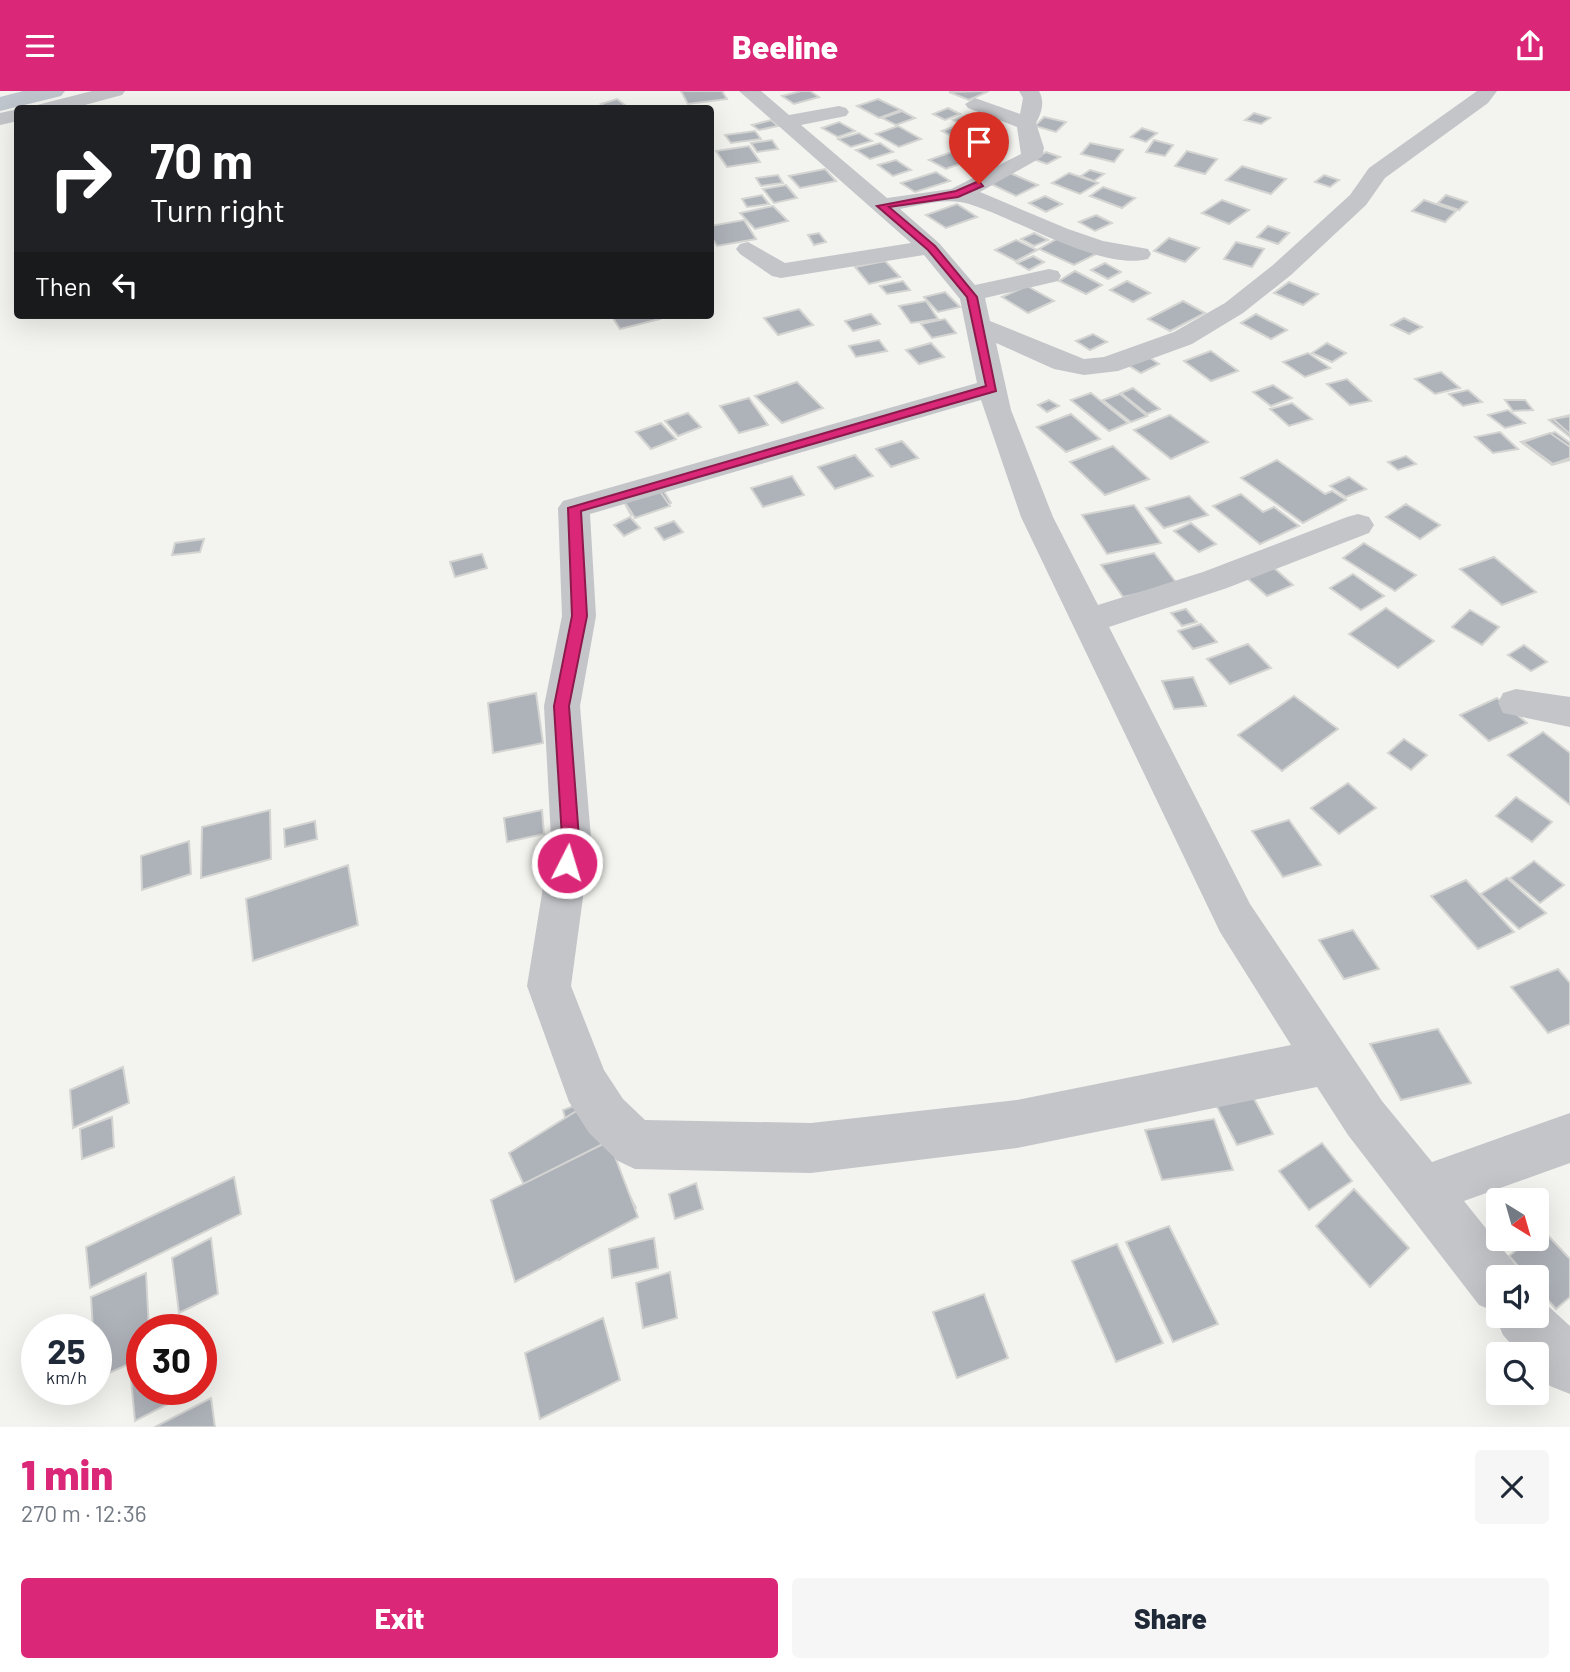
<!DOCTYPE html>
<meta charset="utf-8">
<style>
body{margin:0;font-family:Barlow,sans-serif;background:#f6f6f7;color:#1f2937;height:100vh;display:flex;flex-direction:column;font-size:26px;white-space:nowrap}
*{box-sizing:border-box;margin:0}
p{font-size:23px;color:#747a83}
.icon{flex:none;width:38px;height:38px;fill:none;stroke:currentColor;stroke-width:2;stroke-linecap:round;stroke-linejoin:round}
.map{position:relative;height:1336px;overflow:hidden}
.drawer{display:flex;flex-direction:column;background:#fff;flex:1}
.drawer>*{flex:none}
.hud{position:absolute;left:14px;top:14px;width:700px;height:214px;border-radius:7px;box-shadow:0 7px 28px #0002;background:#202124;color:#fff;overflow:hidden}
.needle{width:46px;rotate:143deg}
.controls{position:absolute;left:1486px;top:1097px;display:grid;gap:14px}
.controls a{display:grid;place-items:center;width:63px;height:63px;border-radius:7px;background:#fff;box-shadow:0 7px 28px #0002;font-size:35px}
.speed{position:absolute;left:21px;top:1223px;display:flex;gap:14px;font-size:35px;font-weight:700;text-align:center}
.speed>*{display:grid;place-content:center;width:91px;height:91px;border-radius:50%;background:#fff;box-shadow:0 7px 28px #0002;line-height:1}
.speed small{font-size:18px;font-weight:400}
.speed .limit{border:10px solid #d22;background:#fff;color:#111}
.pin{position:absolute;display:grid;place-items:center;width:60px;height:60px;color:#fff;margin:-72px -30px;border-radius:50% 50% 50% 0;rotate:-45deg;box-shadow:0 0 7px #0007}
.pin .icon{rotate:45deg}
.me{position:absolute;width:77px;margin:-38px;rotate:5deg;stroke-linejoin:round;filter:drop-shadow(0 0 5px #0008)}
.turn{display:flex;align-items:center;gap:24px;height:147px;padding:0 21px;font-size:32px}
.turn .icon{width:91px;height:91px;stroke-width:2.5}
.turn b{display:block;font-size:49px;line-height:60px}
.then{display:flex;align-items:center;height:66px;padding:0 21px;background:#0003;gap:14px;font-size:26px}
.round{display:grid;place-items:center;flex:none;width:74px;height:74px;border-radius:7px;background:#f6f6f7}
.summary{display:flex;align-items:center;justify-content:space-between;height:119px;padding:0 21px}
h1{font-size:42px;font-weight:800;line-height:52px;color:#db2777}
.cta{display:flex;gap:14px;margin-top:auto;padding:14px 21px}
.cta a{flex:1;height:80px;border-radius:7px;background:#db2777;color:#fff;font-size:28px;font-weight:800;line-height:80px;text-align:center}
.cta a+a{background:#f6f6f7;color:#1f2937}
header{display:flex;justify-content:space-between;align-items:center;height:91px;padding:0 21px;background:#db2777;color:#fff;font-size:32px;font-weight:800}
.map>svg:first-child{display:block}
</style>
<header><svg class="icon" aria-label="menu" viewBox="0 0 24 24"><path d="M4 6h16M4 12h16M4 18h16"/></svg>Beeline<svg class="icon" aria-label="share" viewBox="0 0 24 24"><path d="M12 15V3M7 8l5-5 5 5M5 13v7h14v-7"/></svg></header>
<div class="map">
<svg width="1570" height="1336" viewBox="0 0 1570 1336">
<rect width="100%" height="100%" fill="#f3f4ef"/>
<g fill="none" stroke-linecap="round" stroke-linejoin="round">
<!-- canal -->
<path fill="#bfc6cd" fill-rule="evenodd" d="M23 0H65L61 5 0 20V6Z"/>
</g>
<!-- building -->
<g fill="#aeb2b9" stroke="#d4d5d2" stroke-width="2">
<path d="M681 0H722L727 8 688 13Z"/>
<path d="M801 0H810L819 6 794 13 782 5Z"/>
<path d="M984 0 987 1 969 9 949 1Z"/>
<path d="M617 8 630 18H609L601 13Z"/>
<path d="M878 8 901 19 879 27 857 15Z"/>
<path d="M948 17 960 23 945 29 933 23Z"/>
<path d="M902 20 915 27 896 34 882 27Z"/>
<path d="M1254 22 1270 27 1261 33 1245 29Z"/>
<path d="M967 24 990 35 976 41 953 29Z"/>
<path d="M1044 26 1066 31 1056 41 1035 35Z"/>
<path d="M771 29 778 35 759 39 752 34Z"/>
<path d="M839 31 855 40 838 46 822 37Z"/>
<path d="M958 34 973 41 957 48 942 40Z"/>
<path d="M898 35 921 48 899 56 876 43Z"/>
<path d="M1142 37 1157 42 1146 51 1131 46Z"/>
<path d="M990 39 1004 46 984 53 970 46Z"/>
<path d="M755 40 761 48 731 52 725 44Z"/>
<path d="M859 42 872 50 851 56 838 48Z"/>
<path d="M772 49 778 58 757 61 751 52Z"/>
<path d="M1154 49 1173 54 1165 65 1146 61Z"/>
<path d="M880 52 893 61 870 68 856 59Z"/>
<path d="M1090 52 1123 59 1114 71 1081 63Z"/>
<path d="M749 55 760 71 727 76 716 60Z"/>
<path d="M960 58 976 67 946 78 929 69Z"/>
<path d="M1187 60 1217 68 1205 83 1175 75Z"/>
<path d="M1046 61 1060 66 1047 73 1033 68Z"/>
<path d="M896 69 911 79 893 85 878 74Z"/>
<path d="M1242 75 1286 88 1271 103 1226 89Z"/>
<path d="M825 78 836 90 800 97 789 85Z"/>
<path d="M1090 79 1104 83 1094 90 1081 85Z"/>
<path d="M936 81 950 90 915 101 901 92Z"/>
<path d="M1010 82 1038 94 1016 105 989 92Z"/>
<path d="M1069 82 1098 92 1080 103 1052 92Z"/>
<path d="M778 84 783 92 761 95 756 87Z"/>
<path d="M1324 84 1339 89 1330 96 1315 91Z"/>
<path d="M786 94 797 107 774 112 763 98Z"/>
<path d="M1103 96 1135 107 1122 117 1090 105Z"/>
<path d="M762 104 769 113 747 116 742 108Z"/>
<path d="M1446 104 1467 111 1459 119 1438 112Z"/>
<path d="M1045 105 1062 113 1046 121 1029 112Z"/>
<path d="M1222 109 1249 119 1229 133 1202 122Z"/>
<path d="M1424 109 1456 120 1445 131 1412 120Z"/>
<path d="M957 113 977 126 946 137 926 124Z"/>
<path d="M773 115 788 130 755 138 740 122Z"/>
<path d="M1096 124 1112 132 1095 140 1079 131Z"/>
<path d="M744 129 756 148 717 155 710 144V135Z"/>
<path d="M1268 135 1289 142 1278 153 1257 146Z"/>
<path d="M819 142 826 151 814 154 808 144Z"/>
<path d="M1034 142 1048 149 1034 155 1021 148Z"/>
<path d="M1062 145 1098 162 1074 174 1039 158Z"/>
<path d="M1169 147 1199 157 1185 171 1154 160Z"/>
<path d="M1016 149 1037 159 1016 170 995 159Z"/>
<path d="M1236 151 1264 158 1252 176 1224 168Z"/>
<path d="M1033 165 1044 171 1029 179 1017 172Z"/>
<path d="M885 170 900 186 869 193 855 176Z"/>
<path d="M1105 172 1121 181 1108 188 1091 179Z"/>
<path d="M1075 180 1102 194 1086 203 1059 190Z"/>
<path d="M903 190 910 199 887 203 880 195Z"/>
<path d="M1127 190 1150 202 1133 211 1110 199Z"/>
<path d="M1289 191 1318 203 1303 214 1274 202Z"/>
<path d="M1027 195 1054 210 1028 222 1002 206Z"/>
<path d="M945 201 960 216 938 221 924 206Z"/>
<path d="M926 210 938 228 911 232 899 215Z"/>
<path d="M1183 210 1205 222 1170 240 1148 228Z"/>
<path d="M799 218 813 234 778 244 764 227Z"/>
<path d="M871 223 880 233 853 240 845 230Z"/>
<path d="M1256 223 1287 239 1271 248 1241 232Z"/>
<path d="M611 224H657L660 228 620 238Z"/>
<path d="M1404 227 1422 236 1409 243 1391 234Z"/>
<path d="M945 228 956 242 932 247 921 233Z"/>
<path d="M1093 243 1107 251 1090 259 1076 250Z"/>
<path d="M879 249 887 260 856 266 849 255Z"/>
<path d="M931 252 944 266 919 273 906 259Z"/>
<path d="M1327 252 1346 262 1332 271 1312 262Z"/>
<path d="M1211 260 1238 280 1211 290 1184 270Z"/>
<path d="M1308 262 1330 277 1305 286 1283 271Z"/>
<path d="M1147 265 1159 273 1141 282 1128 274Z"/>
<path d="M1441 281 1460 297 1435 303 1415 288Z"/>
<path d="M1347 288 1371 310 1350 314 1327 293Z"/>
<path d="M797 291 823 317 782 332 755 305Z"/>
<path d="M1273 294 1292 307 1271 315 1253 301Z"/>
<path d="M1133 297 1160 318 1147 323 1121 302Z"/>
<path d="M1468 299 1482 311 1463 315 1449 303Z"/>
<path d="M1091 302 1128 332 1109 340 1071 309Z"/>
<path d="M1120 303 1147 325 1131 331 1103 309Z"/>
<path d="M749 307 768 334 739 342 720 315Z"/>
<path d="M1049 309 1059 315 1047 321 1038 314Z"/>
<path d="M1505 309H1525L1533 319 1513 320Z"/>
<path d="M1292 312 1312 328 1289 335 1270 318Z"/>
<path d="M1508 319 1525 332 1505 337 1488 324Z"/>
<path d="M688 322 701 336 678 345 665 330Z"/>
<path d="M1071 323 1100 348 1066 361 1037 336Z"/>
<path d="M1170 324 1208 351 1171 368 1134 339Z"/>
<path d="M1570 324V346L1549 329Z"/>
<path d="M1570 325V343L1553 328Z"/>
<path d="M661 332 676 348 651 358 636 341Z"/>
<path d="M1500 341 1518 358 1493 362 1475 346Z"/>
<path d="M1555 341 1570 352V369L1552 374 1521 351Z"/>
<path d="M1550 342 1570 356V367L1553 373 1523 351Z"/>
<path d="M902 350 918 367 891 376 876 358Z"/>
<path d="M1113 355 1149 388 1105 404 1070 371Z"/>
<path d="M855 364 873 385 835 398 818 376Z"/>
<path d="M1406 365 1416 373 1398 379 1388 371Z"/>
<path d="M1277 369 1325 403 1332 400 1346 409 1303 432 1241 387Z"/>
<path d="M792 385 804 404 763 416 751 397Z"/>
<path d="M1349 386 1366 398 1346 406 1330 395Z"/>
<path d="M660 394 671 412 631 424 621 405Z"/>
<path d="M659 399 670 415 635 427 624 410Z"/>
<path d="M1241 403 1263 421 1274 416 1299 435 1260 453 1213 415Z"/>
<path d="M1189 405 1208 424 1164 437 1146 417Z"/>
<path d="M1406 413 1440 434 1420 448 1386 426Z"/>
<path d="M1134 414 1161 452 1107 463 1082 424Z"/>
<path d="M630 426 640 437 624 445 614 434Z"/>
<path d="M674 430 683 441 664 449 655 437Z"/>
<path d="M1191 432 1216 453 1199 461 1174 440Z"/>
<path d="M204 448 200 461 172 464 175 452Z"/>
<path d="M1364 452 1416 484 1395 500 1343 467Z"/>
<path d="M1154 462 1178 494 1123 506 1101 474Z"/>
<path d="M482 463 487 477 455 486 450 471Z"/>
<path d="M1494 466 1536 501 1502 514 1460 478Z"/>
<path d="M1273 476 1293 494 1267 505 1247 487Z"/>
<path d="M1353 483 1384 505 1361 519 1330 497Z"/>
<path d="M1386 517 1434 550 1398 577 1349 543Z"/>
<path d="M1186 518 1197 531 1182 535 1171 522Z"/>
<path d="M1470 519 1499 536 1482 554 1452 536Z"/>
<path d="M1201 533 1217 551 1193 558 1178 540Z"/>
<path d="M1248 553 1271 577 1230 593 1207 568Z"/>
<path d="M1524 554 1547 571 1531 580 1508 564Z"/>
<path d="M1193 586 1206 615 1174 618 1162 590Z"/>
<path d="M536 602 543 652 493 662 488 612Z"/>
<path d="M1294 605 1338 638 1282 680 1238 644Z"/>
<path d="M1497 607 1527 632 1489 650 1460 624Z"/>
<path d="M1543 641 1570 662V714L1508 664Z"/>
<path d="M1404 648 1427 664 1411 679 1388 662Z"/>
<path d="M1348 692 1376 717 1339 743 1311 717Z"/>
<path d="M1516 706 1552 731 1532 751 1496 725Z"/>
<path d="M270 719 271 768 201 787 202 736Z"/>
<path d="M542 719 544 743 507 751 504 727Z"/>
<path d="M1289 729 1321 774 1283 786 1252 740Z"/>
<path d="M315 730 317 748 285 756 284 738Z"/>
<path d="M189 750 191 783 142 799 141 765Z"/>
<path d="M1534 770 1564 794 1540 812 1510 787Z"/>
<path d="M348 774 358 834 253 870 246 808Z"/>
<path d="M1507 787 1546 822 1519 838 1481 803Z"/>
<path d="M1466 789 1514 841 1478 858 1431 805Z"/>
<path d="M1353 839 1379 878 1344 888 1319 849Z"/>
<path d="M1558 878 1570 892V933L1548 942 1511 896Z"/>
<path d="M1438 938 1471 992 1401 1009 1370 953Z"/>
<path d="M123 976 129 1012 73 1037 70 999Z"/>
<path d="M1252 1004 1273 1043 1237 1054 1216 1014Z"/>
<path d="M584 1011 592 1044 572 1052 563 1019Z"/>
<path d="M583 1016 636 1117 559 1169 509 1062Z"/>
<path d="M112 1026 114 1056 82 1068 80 1038Z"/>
<path d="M1214 1028 1233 1079 1162 1089 1145 1039Z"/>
<path d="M609 1050 638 1126 515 1191 491 1109Z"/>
<path d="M1322 1052 1352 1090 1309 1119 1279 1080Z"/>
<path d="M234 1086 241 1123 90 1197 86 1156Z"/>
<path d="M696 1092 703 1118 675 1128 669 1103Z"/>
<path d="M1354 1098 1409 1157 1370 1196 1316 1135Z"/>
<path d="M1169 1135 1218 1233 1173 1251 1126 1151Z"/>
<path d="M1542 1138 1570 1168V1206L1556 1218 1536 1196V1186H1528L1509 1165 1530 1148H1536V1142Z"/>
<path d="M211 1147 218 1203 179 1222 172 1167Z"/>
<path d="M654 1147 658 1177 612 1187 609 1158Z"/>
<path d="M1117 1153 1163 1252 1116 1271 1072 1170Z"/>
<path d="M670 1181 677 1227 643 1237 636 1192Z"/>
<path d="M146 1182 149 1239H142V1267L96 1288V1239H93L91 1206Z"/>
<path d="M984 1203 1008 1267 957 1287 933 1221Z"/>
<path d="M603 1227 620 1289 540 1328 525 1262Z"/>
<path d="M142 1272V1298L193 1300 135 1330 130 1278Z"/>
<path d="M211 1307 215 1336H155Z"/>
</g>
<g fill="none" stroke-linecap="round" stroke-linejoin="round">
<!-- minor -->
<g fill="#c3c5c9" fill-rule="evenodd">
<path d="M92 0H125L122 4 70 18H34L37 14Z"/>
<path d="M739 0H761L789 24 839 15 846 17 849 21 846 25 801 34 887 107 951 98 1021 63 1017 36 968 17 965 13 975 7 1020 23 1023 7 1019 0H1039C1045 11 1042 21 1036 32L1044 57 1042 66 980 101 1068 138 1103 150 1148 158 1151 163 1148 168C1100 180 1016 127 969 113 948 106 922 114 900 118L939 152 975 194 1049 178 1058 180 1061 185 1058 190 985 207 990 230 1084 268 1104 266 1174 241 1225 212 1273 174 1350 104 1369 77 1477 0H1497L1488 12 1385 87 1366 114 1291 184 1243 222 1192 253 1118 280 1084 284 1054 278 996 252 1011 319 1053 426 1098 514 1203 481 1347 426 1358 423 1369 426 1374 434 1369 442 1227 497 1109 536 1250 813 1382 1010 1432 1071 1570 1022V1072L1464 1110 1517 1176 1521 1186H1498V1225H1536V1204L1570 1235V1303L1550 1295 1536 1280V1264H1521L1503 1244 1495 1225 1496 1221 1479 1214 1348 1044 1317 996 1017 1057 811 1082 635 1078 618 1070 589 1042 569 1011 527 895 551 747 544 615 562 525 558 417 563 410 977 292 960 208 924 164 781 187 772 185 740 163 736 158 740 153 748 151 785 172 911 152ZM981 309 1021 426 1220 841 1291 954 1017 1009 811 1032 645 1029 623 1008 604 979 571 895 591 747 580 615 596 525 590 423Z"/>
<path d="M18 18V30L0 34V22Z"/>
<path d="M1516 598 1570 606V636L1503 622 1498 612 1503 602Z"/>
</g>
</g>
<!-- route -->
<path fill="#db2777" stroke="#8e194d" stroke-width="2" d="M979 90 983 95 958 106 889 116 935 155 977 206 996 300 581 420 587 525 569 615 579 747 573 777H561L558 772 562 747 554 615 572 525 568 417 986 295 967 206 928 159 877 115 956 100Z"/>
</svg>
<div class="controls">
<a><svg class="needle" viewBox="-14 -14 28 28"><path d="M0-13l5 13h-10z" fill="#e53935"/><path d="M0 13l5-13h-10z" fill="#747a83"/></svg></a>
<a><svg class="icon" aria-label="sound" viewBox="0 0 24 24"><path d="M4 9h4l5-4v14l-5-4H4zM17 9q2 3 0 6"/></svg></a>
<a><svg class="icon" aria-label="search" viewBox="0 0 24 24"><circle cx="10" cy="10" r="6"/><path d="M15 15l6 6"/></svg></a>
</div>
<div class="speed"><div>25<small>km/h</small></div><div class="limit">30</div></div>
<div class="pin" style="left:979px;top:93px;background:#d93025"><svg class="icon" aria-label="arrive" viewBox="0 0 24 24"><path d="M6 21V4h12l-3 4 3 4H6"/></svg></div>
<svg class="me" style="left:567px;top:772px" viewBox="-20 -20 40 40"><circle r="17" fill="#db2777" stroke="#fff" stroke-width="3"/><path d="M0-11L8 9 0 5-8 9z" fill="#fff"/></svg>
<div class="hud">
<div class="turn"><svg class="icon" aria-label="right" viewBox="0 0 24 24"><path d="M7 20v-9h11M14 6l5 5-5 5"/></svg><div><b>70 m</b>Turn right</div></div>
<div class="then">Then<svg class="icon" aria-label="left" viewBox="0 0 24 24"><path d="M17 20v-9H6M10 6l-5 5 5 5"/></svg></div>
</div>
</div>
<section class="drawer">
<div class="summary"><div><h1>1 min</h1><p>270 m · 12:36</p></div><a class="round"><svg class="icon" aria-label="close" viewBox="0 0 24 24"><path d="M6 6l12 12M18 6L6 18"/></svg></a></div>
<div class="cta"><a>Exit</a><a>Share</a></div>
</section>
